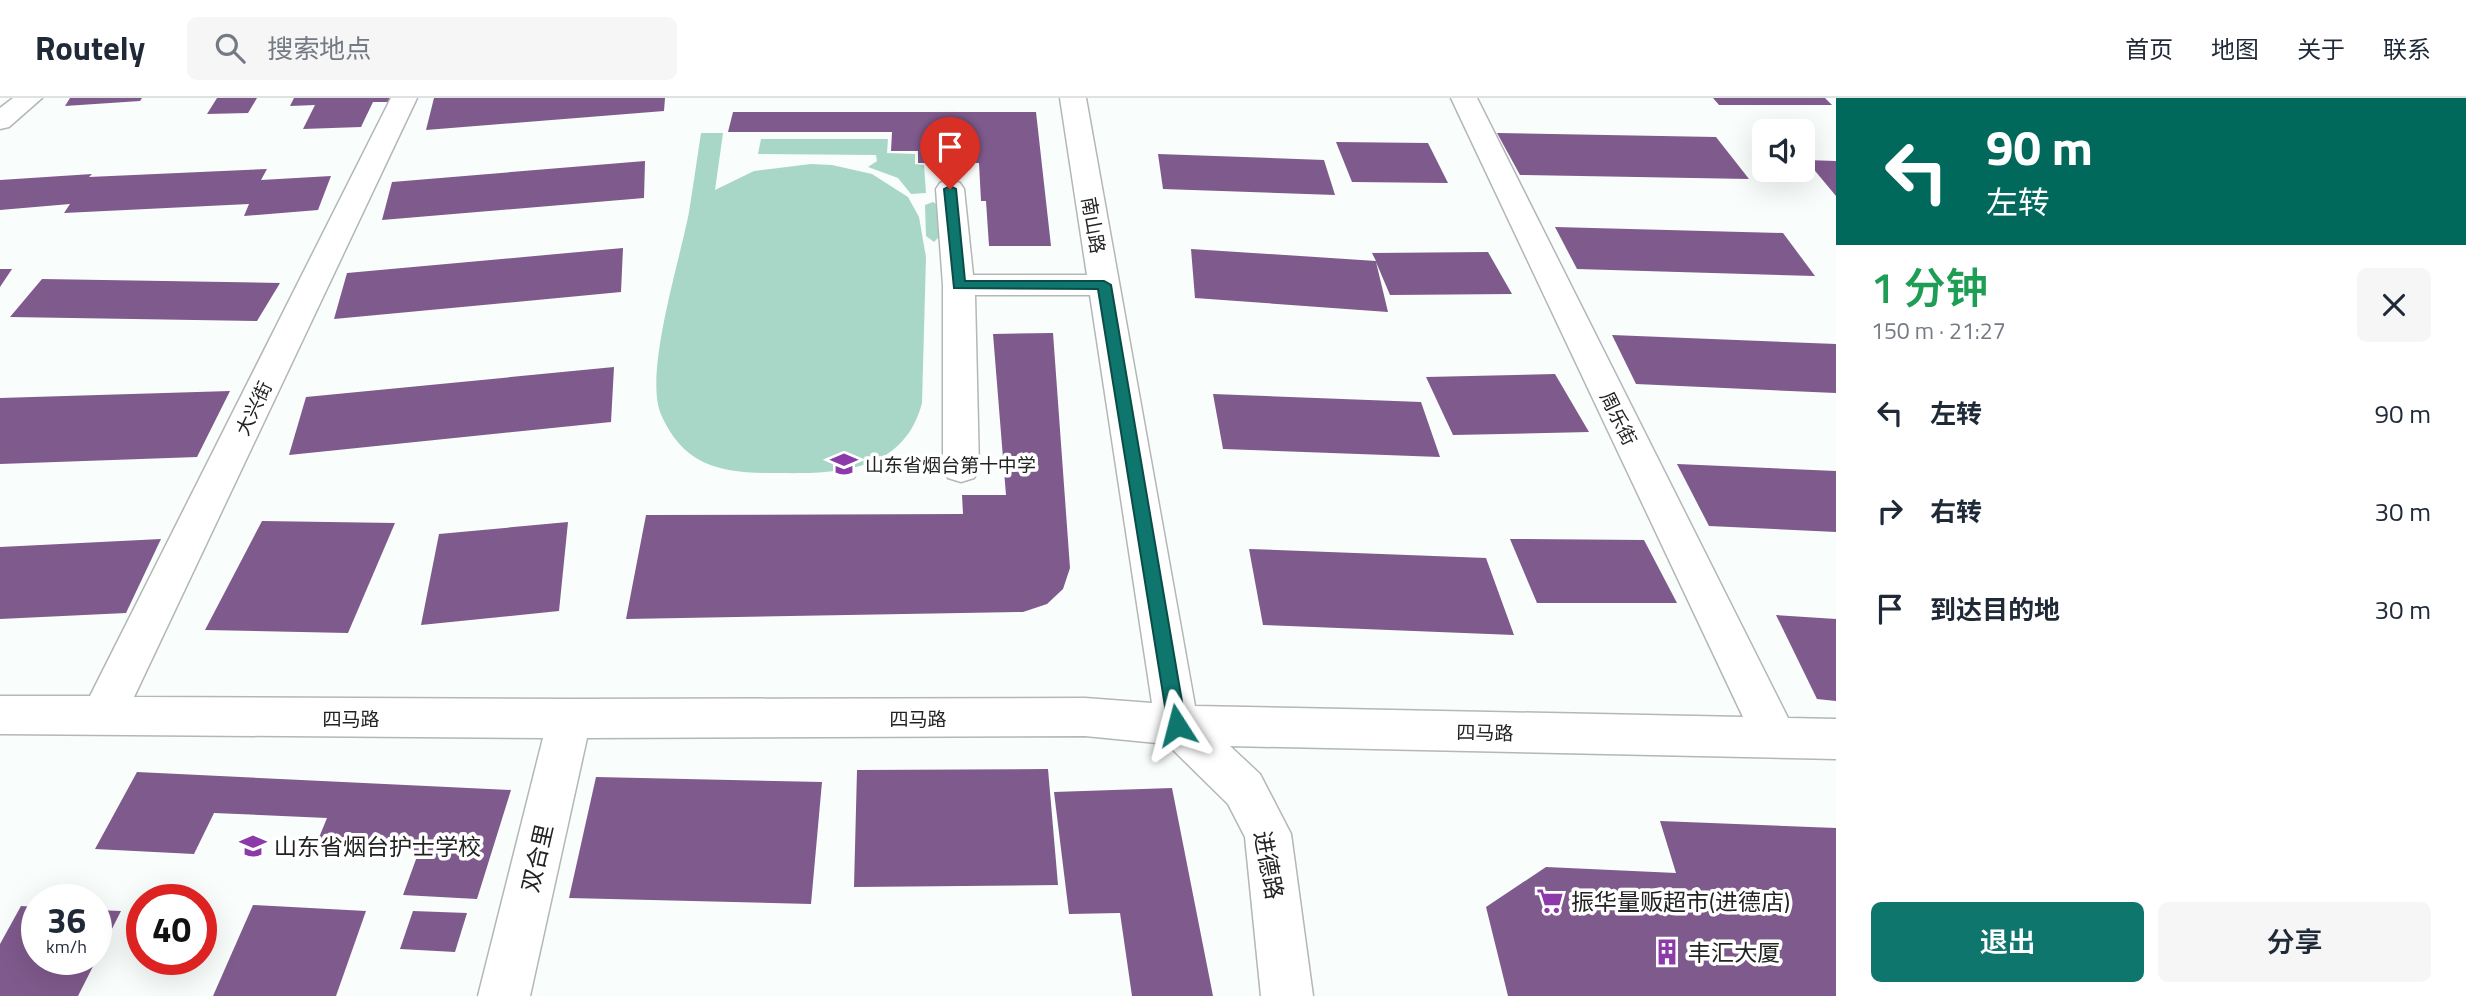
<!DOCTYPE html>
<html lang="zh">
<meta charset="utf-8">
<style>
body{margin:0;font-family:"Titillium Web","Noto Sans SC",sans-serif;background:#f6f6f7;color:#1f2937;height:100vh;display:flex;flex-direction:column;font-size:26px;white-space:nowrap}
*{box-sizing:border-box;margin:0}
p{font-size:23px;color:#747a83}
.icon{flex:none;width:38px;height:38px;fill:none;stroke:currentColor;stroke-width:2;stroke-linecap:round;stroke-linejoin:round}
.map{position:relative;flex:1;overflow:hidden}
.side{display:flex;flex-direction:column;background:#fff;width:630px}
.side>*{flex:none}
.guide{background:#00695c;color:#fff;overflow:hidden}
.controls{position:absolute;left:1752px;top:21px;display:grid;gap:14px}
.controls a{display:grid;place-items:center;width:63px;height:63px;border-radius:10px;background:#fff;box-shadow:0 7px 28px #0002;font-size:35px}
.speed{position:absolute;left:21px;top:786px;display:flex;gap:14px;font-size:35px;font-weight:700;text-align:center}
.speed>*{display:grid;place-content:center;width:91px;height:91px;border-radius:50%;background:#fff;box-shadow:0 7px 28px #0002;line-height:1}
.speed small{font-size:18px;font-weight:400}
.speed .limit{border:10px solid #d22;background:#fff;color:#111}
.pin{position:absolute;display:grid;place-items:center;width:60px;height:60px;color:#fff;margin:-72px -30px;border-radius:50% 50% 50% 0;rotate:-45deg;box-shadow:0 0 7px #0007}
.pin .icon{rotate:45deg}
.me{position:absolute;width:77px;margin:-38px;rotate:351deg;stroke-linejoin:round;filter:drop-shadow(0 0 5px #0008)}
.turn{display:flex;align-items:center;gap:24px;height:147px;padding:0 35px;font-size:32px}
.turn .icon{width:91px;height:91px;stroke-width:2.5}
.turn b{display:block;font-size:49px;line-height:60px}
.round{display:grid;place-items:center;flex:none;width:74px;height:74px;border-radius:10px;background:#f6f6f7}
.head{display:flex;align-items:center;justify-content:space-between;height:119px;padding:0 35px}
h1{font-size:42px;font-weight:600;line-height:52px;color:#1e9e55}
.action{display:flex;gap:14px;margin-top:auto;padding:14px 35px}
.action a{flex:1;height:80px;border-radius:10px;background:#0f766e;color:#fff;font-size:28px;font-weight:600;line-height:80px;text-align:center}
.action a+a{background:#f6f6f7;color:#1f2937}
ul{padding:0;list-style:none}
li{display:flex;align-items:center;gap:21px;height:98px;padding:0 35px}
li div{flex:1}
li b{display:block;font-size:26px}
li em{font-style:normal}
header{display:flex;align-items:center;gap:42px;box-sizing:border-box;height:98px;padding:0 35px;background:#fff;border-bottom:2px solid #e0e1e3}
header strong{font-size:33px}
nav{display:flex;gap:38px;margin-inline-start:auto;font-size:24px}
.search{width:490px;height:63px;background:#f6f6f7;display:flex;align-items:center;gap:18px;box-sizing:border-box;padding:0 24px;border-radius:10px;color:#747a83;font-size:26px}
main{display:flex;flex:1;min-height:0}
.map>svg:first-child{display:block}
</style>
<header>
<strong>Routely</strong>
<div class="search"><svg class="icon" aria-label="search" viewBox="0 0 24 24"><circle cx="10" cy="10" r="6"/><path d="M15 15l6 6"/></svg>搜索地点</div>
<nav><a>首页</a><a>地图</a><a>关于</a><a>联系</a></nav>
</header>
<main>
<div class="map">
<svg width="1836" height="898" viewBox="0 0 1836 898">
<rect width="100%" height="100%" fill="#f9fdfb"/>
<!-- green -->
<g fill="#a9d7c7">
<path d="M701 35H723L715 92 754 73 811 66 832 67 872 76 908 99 919 119 926 159 922 305C904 374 838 376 778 375 751 375 720 375 696 360 679 350 667 331 660 314 645 272 680 162 689 114 693 88 697 62 701 35Z"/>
<path d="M761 41H888L887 55 915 56V66L924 67 926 95 911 96 898 80 868 69 877 63 876 57 758 56Z"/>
<path d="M933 104 938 107 940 138 934 144 926 138 925 107Z"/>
</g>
<!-- building -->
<g fill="#7f5a8d">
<path d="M70 0H142L140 3 65 8Z"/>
<path d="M217 0H257L248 15 207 16Z"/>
<path d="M294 0H398L397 4H373L361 29 303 31 315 7 290 8Z"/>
<path d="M434 0H665L664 13 426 32Z"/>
<path d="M1713 0H1825L1832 7H1719Z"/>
<path d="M733 14H1036L1051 148H989L986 103H981L979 65H918V53H891L892 34H728Z"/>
<path d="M1497 35 1716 39 1749 81 1520 77Z"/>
<path d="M1336 44 1428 45 1448 85 1352 84Z"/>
<path d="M1158 56 1324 62 1335 97 1163 91Z"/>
<path d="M1806 62 1836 63V98Z"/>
<path d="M645 63 644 100 382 122 392 84Z"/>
<path d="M267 71 261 82 331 78 318 112 244 118 249 106 64 115 70 106 0 112V82L92 76 89 79Z"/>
<path d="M1555 129 1783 135 1815 178 1577 171Z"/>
<path d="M623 150 621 194 334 221 347 175Z"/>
<path d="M1191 151 1376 163 1372 155 1488 154 1512 196 1390 197 1376 164 1388 214 1195 200Z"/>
<path d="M0 171H12L0 189Z"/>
<path d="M42 181 280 185 257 223 10 219Z"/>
<path d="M1053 235 1070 470 1063 491 1047 506 1023 514 626 521 646 417 963 416 962 397H1006L993 236Z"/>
<path d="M1612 237 1836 246V295L1636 286Z"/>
<path d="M614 269 611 324 289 357 306 299Z"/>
<path d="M1555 276 1589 334 1453 337 1426 279Z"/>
<path d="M230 293 197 359 0 366V300Z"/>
<path d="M1213 296 1421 304 1440 359 1223 351Z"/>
<path d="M1677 366 1836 373V434L1709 428Z"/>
<path d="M262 423 395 425 348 535 205 532Z"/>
<path d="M568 424 559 513 421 527 439 436Z"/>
<path d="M161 441 126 515 0 521V449Z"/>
<path d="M1510 441 1644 442 1677 505H1537Z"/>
<path d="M1249 451 1486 460 1514 537 1263 527Z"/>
<path d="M1776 517 1836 521V603L1817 601Z"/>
<path d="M1048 671 1058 787 854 789 857 672Z"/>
<path d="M137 674 511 692 477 801 403 797 419 753 316 747 327 720 214 715 194 756 95 751Z"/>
<path d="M596 679 822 684 811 806 569 800Z"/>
<path d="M1172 690 1213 898H1132L1120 815 1069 816 1054 694Z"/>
<path d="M1660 723 1836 730V898H1508L1486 809 1546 769 1676 775Z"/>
<path d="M253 807 366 813 336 898H213Z"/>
<path d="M21 808 37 809V861H96V812L121 813 78 898H0V846Z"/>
<path d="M413 813 467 815 455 854 400 851Z"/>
</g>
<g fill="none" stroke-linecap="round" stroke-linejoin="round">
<!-- minor casing -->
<g stroke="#b3b7b5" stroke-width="3">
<g id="minor">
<path d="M13 0H42L9 29 0 31V10Z"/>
<path d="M391 0H417L134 599 570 601 1085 600 1152 605 1090 197H975L979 370 974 380 961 384 948 380 943 370V187L936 91 940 85 950 82 960 85 964 91 973 177H1087L1060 0H1086L1195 608 1743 619 1451 0H1477L1788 620 1836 621V661L1230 648 1260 676 1291 736 1313 898H1261L1245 739 1228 706 1167 646 1085 638 587 640 530 898H478L543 640 0 636V598H90Z"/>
</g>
</g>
<!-- minor -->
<use href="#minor" fill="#fff" fill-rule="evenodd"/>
</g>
<!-- route -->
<path fill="#0f766e" stroke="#0a4d48" stroke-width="2" d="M950 88 956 91 965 183H1104L1111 187 1186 627 1184 633H1171L1168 627 1098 191 954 190 944 91Z"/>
<!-- icons -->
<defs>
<g id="school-bare" transform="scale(2.1)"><path d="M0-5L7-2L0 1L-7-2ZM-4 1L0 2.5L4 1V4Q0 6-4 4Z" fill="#8c3aa9" stroke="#fff" stroke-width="2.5" paint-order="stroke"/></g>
<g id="supermarket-bare" transform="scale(2.1)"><path d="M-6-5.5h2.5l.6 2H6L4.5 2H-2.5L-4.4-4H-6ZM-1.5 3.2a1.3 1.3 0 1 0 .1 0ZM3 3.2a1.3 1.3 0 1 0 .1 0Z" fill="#8c3aa9" stroke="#fff" stroke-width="2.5" paint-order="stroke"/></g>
<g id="building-bare" transform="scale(2.1)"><path d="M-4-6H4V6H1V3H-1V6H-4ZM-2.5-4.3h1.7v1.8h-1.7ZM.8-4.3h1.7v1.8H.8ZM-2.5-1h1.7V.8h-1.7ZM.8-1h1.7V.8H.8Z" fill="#8c3aa9" stroke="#fff" stroke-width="2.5" paint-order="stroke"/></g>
</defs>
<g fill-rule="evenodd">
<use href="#school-bare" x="844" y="366"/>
<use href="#school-bare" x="253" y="748"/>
<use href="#supermarket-bare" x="1550" y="803"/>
<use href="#building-bare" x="1667" y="854"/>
</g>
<g text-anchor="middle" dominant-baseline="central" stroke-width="7" stroke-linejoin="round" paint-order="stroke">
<!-- street labels -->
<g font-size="19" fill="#222323" stroke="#fff">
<text transform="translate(1094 127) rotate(80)">南山路</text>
<text transform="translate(253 310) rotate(-64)">大兴街</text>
<text transform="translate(1619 320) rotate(64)">周乐街</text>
<text x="351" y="620">四马路</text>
<text x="918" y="620">四马路</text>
<text transform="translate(1485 634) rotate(1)">四马路</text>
</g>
<!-- poi labels -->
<g font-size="19" fill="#222323" stroke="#fff" text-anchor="start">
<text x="865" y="366">山东省烟台第十中学</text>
</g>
<!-- near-poi labels -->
<g font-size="23" fill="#222323" stroke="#fff" text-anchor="start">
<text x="274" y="748">山东省烟台护士学校</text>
<text x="1571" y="803">振华量贩超市(进德店)</text>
<text x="1688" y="854">丰汇大厦</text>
</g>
<!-- near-street labels -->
<g font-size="23" fill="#222323" stroke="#fff">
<text transform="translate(537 760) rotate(-77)">双合里</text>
<text transform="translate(1269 767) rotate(79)">进德路</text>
</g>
</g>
</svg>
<div class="controls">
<a><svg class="icon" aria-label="sound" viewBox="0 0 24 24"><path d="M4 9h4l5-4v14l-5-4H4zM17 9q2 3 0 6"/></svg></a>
</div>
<div class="speed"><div>36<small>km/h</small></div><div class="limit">40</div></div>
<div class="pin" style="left:950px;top:91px;background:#d93025"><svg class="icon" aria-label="arrive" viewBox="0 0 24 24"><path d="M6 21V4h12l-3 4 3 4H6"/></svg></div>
<svg class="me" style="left:1177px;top:627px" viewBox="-20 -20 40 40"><path d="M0-17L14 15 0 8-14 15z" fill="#0f766e" stroke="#fff" stroke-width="4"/></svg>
</div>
<section class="side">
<div class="guide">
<div class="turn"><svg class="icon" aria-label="left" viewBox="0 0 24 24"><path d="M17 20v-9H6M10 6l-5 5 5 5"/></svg><div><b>90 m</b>左转</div></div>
</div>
<div class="head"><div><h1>1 分钟</h1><p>150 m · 21:27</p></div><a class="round"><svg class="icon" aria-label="close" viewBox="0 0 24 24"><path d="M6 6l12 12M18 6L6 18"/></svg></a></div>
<ul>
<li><svg class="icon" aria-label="left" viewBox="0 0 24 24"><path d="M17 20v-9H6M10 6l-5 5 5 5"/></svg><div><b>左转</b></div><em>90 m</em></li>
<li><svg class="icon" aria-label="right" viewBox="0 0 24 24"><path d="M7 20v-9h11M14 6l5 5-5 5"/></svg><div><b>右转</b></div><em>30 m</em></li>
<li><svg class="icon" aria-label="arrive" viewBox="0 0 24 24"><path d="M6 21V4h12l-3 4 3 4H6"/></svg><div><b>到达目的地</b></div><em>30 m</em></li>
</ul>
<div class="action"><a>退出</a><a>分享</a></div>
</section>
</main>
